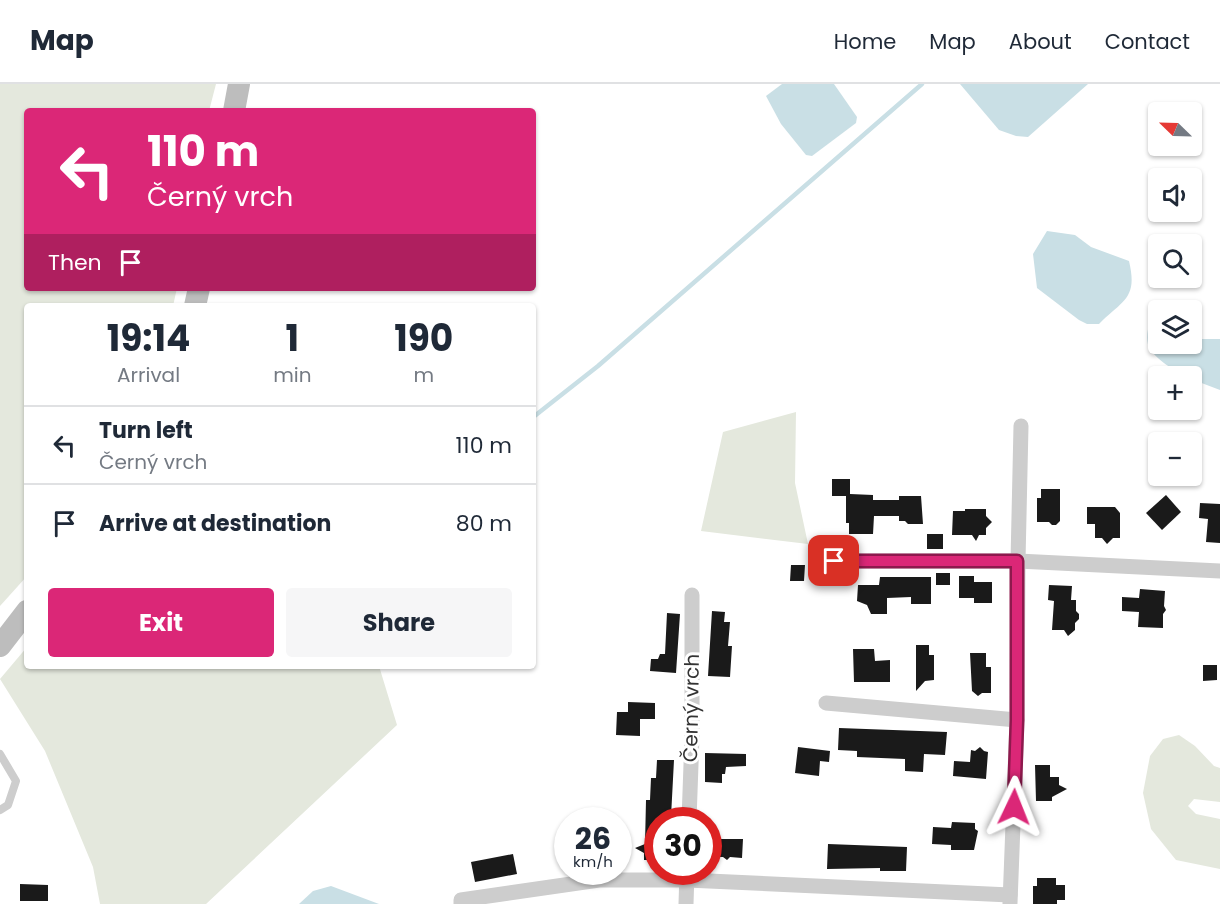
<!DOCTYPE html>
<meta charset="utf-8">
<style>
body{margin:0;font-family:Poppins,sans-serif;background:#f6f6f7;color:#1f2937;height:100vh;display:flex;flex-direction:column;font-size:22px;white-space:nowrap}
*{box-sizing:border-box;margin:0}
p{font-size:20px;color:#747a83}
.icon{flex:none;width:33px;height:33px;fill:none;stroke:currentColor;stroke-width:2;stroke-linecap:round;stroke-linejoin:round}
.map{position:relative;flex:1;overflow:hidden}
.drawer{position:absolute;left:24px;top:219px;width:512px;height:366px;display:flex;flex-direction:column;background:#fff;border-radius:6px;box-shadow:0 2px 4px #0004}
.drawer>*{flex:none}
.top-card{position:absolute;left:24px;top:24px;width:512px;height:183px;border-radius:6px;box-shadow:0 2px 4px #0004;background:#db2777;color:#fff;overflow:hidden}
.needle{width:39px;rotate:293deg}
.buttons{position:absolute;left:1148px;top:18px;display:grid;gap:12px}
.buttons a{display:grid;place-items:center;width:54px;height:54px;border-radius:6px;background:#fff;box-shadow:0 2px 4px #0004;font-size:30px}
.speed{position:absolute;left:554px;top:723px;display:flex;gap:12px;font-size:30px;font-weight:700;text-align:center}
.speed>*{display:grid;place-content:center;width:78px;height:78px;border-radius:50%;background:#fff;box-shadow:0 2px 4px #0004;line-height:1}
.speed small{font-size:15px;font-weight:400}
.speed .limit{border:9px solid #d22;background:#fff;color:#111}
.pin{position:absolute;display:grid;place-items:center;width:51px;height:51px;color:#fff;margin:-26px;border-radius:12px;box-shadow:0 3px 9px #0006}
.me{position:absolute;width:66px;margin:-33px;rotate:2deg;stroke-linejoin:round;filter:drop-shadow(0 0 4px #0008)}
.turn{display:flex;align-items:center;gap:21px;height:126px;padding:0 24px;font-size:27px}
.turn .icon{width:78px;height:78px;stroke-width:2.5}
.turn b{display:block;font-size:42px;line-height:51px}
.then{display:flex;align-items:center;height:57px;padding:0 24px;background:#0003;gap:12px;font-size:22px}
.eta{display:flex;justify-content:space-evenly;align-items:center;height:102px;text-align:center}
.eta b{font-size:36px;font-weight:700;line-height:42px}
.primary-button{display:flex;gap:12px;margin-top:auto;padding:12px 24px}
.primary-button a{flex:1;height:69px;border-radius:6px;background:#db2777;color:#fff;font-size:24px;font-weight:700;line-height:69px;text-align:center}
.primary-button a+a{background:#f6f6f7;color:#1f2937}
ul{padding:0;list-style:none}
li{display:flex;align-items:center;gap:18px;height:78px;padding:0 24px;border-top:2px solid #e0e1e3}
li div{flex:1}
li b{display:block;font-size:22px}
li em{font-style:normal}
header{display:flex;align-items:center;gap:36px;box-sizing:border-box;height:84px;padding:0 30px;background:#fff;border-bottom:2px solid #e0e1e3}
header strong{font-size:28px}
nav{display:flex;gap:33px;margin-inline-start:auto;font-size:21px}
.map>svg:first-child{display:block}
</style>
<header>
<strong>Map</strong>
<nav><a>Home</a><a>Map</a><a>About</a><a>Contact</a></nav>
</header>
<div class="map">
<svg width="1220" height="820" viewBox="0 0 1220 820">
<rect width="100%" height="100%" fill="#fff"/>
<!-- green -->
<g fill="#e4e8dd">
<path d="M0 0H216L209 27H27V204H177L173 222H27V492L0 522Z"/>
<path d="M796 328 795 399 808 460 701 447 723 348Z"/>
<path d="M27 563V582H379L397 641 206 820H100L93 783 45 667 0 595Z"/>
<path d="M1179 651 1195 662 1214 682 1220 684V718L1194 715 1188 722 1196 730 1220 735V785L1176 776 1151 745 1143 709 1150 672 1163 655Z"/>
</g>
<!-- water -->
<g fill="#c9dfe5">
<path d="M782 0H834L857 33 856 39 812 72 806 71 781 40 766 12Z"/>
<path d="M960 0H1088L1028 53 1016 52 999 46Z"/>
<path d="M1047 147 1075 151 1091 163 1129 177C1138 215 1123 216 1099 240H1087L1079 236 1037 204 1033 170Z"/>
<path d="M1149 241 1158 245V260H1191V255H1220V306L1191 295V292C1180 292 1156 275 1150 265 1146 259 1147 248 1149 241Z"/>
<path d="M331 802 379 820H299L313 807Z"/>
</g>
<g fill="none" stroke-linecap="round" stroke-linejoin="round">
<!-- stream -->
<path stroke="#c9dfe5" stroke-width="4.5" d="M532 334 598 282 922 0"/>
</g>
<!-- building -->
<g fill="#1a1a1a">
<path d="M832 395H850V410L873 411V416H899V412H921L923 440H908L905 437H899V432H874L873 450H849V439H846V412H832Z"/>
<path d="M1041 405H1060V437L1056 441H1052L1049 438H1037V414H1041Z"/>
<path d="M1166 411 1181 428 1162 446 1146 429Z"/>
<path d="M1200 419 1220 420V459L1206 458 1208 435 1199 434Z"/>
<path d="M1087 423H1115L1120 429V454H1113L1107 460 1102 454H1095V440H1087Z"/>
<path d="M965 425H986V432L992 438 986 444V451H979L976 457 972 451H952L953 427H965Z"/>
<rect x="927" y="450" width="16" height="15"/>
<path d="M791 481H805L804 497H790Z"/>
<rect x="936" y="489" width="14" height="12"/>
<path d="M959 492H974V498H992V519H974V514H959Z"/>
<path d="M880 493H931V520H911V513L887 514V530H871L867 521 857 517 858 501H879Z"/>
<path d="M1049 501 1072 502 1071 516H1076V527L1079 530V535L1075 539V546L1068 552 1064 546H1052L1054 517 1048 516Z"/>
<path d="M1140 505 1165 507 1164 522 1166 526 1163 530V544L1138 543 1139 528 1122 527V513L1139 514Z"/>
<path d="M712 527 725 528 724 538H730L728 562H732L730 593 708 592Z"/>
<path d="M667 529 680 530 676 589 650 587 651 575H658L660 570H665Z"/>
<path d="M916 561H929V571H934V596L925 597 916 607Z"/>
<path d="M853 565H874L875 577 890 576V598H854Z"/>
<path d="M970 569H986V583H991V609H982L978 612 972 607Z"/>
<path d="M1203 581H1217V596L1203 597Z"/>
<path d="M628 618 655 619V635H640V652L616 651 617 628H628Z"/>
<path d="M839 644 947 648 945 671 924 670 923 688 905 687V675L857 673V667L838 666Z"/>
<path d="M798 663 830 667 829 678 820 677 819 692 795 689Z"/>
<path d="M980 663 984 667 988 668 986 695 953 692 954 677 970 678 971 666 975 667Z"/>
<path d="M705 669 746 670V682L726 683 725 690H722V699L705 698Z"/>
<path d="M657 676H674L671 733 664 732V736L657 735V776H644V769L635 764 645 760 646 716H650L651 694H656Z"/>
<path d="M1035 681H1050V693H1059V701L1067 705 1052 713V717H1036Z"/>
<path d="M952 738 975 739V745L978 747 974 766H951V761L932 760 933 743 951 744Z"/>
<path d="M716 755H743L742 774 730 773 727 776 723 773H716Z"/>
<path d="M828 760 907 763 906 787H880V784L827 785Z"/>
<path d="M513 770 517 790 475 798 471 778Z"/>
<path d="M1037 794H1056V801H1065V816H1057V820H1033V802H1037Z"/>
<path d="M20 800 48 801V817H20Z"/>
</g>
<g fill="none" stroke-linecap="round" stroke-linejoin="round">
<!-- service -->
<path stroke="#cdcdcd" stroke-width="8" d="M0 670 16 697 8 721 0 726"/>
<!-- minor -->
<g stroke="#cdcdcd" stroke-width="15">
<path d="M834 477H1018L1220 487"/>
<path d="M826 619 1017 636"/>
<path d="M689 736 692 653V511"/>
<path d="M1010 819 1017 636 1018 477 1021 342"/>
<path d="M461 820V816L599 796H687L1010 811"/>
<path d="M686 820 687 788"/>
</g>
<!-- secondary -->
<g stroke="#bdbdbd" stroke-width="22">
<path d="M234 27 239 0"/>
<path d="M195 222 199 204"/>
<path d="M0 562 27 527"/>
</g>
</g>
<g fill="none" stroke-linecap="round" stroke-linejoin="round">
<!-- route casing -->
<g stroke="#8e194d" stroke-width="15">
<path id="route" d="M834 477H1017V636L1014 723"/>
</g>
<!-- route -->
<use href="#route" stroke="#db2777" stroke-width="10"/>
</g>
<g text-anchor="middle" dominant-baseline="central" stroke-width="6" stroke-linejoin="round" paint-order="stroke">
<!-- street labels -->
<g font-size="20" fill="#333" stroke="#fff">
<text transform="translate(691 624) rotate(-89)">Černý vrch</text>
</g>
</g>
</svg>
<div class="buttons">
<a><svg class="needle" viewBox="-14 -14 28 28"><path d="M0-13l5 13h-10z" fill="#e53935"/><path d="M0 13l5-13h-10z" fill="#747a83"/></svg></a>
<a><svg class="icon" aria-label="sound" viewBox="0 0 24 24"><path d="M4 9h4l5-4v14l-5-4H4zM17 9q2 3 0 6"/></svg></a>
<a><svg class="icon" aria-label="search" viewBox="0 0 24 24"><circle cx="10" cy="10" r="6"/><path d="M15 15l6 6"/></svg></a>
<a><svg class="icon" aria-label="layers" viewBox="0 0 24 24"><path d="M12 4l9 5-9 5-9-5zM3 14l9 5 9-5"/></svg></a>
<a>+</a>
<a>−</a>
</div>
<div class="speed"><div>26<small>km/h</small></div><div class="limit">30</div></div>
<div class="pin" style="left:834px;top:477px;background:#d93025"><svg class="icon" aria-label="arrive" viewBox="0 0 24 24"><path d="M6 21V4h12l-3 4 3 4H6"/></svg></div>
<svg class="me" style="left:1014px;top:723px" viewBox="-20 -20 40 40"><path d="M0-17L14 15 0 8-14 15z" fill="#db2777" stroke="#fff" stroke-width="4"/></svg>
<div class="top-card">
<div class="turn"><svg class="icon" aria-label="left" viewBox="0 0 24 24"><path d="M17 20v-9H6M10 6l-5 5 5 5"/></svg><div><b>110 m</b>Černý vrch</div></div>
<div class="then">Then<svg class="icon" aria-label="arrive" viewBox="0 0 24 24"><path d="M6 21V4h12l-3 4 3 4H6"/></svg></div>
</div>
<section class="drawer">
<div class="eta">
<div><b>19:14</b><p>Arrival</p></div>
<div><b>1</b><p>min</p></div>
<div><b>190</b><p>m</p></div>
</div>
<ul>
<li><svg class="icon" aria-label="left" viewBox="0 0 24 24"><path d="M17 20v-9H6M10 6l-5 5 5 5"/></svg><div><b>Turn left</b><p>Černý vrch</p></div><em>110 m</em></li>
<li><svg class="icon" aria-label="arrive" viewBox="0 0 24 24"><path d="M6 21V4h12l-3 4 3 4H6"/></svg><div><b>Arrive at destination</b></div><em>80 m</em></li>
</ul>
<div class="primary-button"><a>Exit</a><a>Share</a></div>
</section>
</div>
